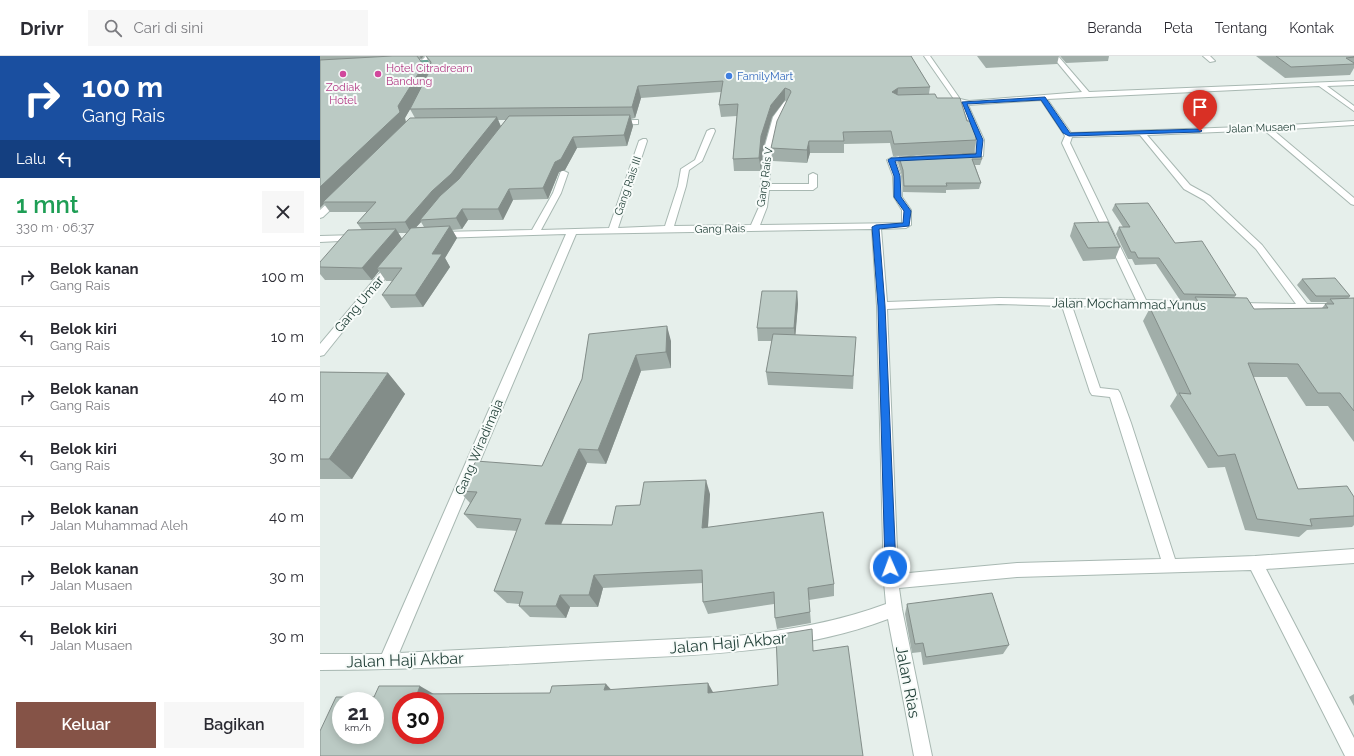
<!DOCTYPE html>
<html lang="id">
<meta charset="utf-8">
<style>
body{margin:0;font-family:Raleway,sans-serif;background:#f7f7f7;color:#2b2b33;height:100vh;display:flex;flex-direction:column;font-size:15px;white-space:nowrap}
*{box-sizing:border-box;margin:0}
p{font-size:13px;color:#7c7c81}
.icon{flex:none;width:22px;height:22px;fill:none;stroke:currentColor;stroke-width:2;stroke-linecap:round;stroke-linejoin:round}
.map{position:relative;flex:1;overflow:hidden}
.side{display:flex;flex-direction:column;background:#fff;width:320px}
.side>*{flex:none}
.top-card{background:#1a4fa0;color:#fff;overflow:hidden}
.speed{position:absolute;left:12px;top:636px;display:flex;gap:8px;font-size:20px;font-weight:700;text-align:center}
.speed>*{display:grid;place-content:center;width:52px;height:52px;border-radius:50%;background:#fff;box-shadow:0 2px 10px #0003;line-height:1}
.speed small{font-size:10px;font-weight:400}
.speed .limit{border:6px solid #d22;background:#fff;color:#111}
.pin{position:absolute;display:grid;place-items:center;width:34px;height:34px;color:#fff;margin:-41px -17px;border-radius:50% 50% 50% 0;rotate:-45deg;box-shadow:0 0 4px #0007}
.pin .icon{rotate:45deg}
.me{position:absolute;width:44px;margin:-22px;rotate:358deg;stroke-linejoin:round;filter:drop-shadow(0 0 3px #0008)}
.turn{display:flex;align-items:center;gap:14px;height:84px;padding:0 16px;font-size:18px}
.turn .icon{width:52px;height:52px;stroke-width:2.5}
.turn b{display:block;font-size:28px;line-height:34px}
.then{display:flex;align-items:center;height:38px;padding:0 16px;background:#0003;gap:8px;font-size:15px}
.round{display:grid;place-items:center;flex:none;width:42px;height:42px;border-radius:0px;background:#f7f7f7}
.headline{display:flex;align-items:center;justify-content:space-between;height:68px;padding:0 16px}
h1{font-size:24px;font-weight:600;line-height:30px;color:#1e9e55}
.primary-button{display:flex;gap:8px;margin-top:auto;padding:8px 16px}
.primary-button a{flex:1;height:46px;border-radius:0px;background:#855347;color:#fff;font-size:16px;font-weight:600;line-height:46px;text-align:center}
.primary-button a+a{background:#f7f7f7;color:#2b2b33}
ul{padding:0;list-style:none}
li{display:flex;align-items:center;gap:12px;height:60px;padding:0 16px;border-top:1px solid #e1e1e2}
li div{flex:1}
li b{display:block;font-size:15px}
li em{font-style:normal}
header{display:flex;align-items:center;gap:24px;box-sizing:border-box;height:56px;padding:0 20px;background:#fff;border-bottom:1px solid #e1e1e2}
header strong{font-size:19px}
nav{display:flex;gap:22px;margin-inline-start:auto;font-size:14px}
.search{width:280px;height:36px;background:#f7f7f7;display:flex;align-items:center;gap:10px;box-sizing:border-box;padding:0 14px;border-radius:0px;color:#7c7c81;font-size:15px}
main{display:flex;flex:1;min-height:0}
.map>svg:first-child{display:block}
</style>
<header>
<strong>Drivr</strong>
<div class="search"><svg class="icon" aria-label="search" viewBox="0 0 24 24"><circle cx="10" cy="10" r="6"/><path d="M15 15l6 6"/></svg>Cari di sini</div>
<nav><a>Beranda</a><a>Peta</a><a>Tentang</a><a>Kontak</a></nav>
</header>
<main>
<section class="side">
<div class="top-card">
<div class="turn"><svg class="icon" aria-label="right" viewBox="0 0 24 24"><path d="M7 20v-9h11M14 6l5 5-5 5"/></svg><div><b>100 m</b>Gang Rais</div></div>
<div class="then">Lalu<svg class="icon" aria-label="left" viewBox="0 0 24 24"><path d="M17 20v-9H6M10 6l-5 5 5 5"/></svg></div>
</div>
<div class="headline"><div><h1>1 mnt</h1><p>330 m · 06:37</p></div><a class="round"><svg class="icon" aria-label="close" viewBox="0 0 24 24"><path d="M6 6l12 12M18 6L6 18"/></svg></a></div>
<ul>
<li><svg class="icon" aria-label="right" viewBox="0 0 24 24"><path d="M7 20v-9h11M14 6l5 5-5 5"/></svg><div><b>Belok kanan</b><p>Gang Rais</p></div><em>100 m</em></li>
<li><svg class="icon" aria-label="left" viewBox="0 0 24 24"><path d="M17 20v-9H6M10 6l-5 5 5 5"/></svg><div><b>Belok kiri</b><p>Gang Rais</p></div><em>10 m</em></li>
<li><svg class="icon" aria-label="right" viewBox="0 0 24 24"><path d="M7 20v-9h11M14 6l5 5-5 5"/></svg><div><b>Belok kanan</b><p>Gang Rais</p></div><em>40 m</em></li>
<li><svg class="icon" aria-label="left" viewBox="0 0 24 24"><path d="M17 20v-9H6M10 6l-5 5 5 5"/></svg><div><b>Belok kiri</b><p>Gang Rais</p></div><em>30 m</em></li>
<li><svg class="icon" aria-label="right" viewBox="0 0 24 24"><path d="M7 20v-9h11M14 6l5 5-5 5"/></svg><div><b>Belok kanan</b><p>Jalan Muhammad Aleh</p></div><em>40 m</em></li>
<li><svg class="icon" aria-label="right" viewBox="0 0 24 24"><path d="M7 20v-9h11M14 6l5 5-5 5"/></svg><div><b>Belok kanan</b><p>Jalan Musaen</p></div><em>30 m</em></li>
<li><svg class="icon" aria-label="left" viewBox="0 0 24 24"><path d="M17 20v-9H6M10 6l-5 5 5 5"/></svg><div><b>Belok kiri</b><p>Jalan Musaen</p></div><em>30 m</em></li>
</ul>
<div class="primary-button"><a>Keluar</a><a>Bagikan</a></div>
</section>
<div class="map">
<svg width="1034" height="700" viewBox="0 0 1034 700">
<rect width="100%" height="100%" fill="#e6efeb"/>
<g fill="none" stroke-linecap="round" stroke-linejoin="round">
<!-- minor casing -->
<g stroke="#a8b8b2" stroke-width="2">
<g id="minor">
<path d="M106 0H113L106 6 115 18 112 28 109 30 106 28 109 18 100 6Z"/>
<path d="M604 0H610L640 43 649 45 762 36 732 0H738L769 36 1034 25V29L1007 30 1034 50V55L999 30 727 43 751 77 952 70 1034 65V69L953 74 1034 142V149L1031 148 944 74 827 79 870 129 890 140 942 189 987 248H1034V254L984 255 913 252 912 250 913 248 917 247 976 248 936 193 884 144 864 133 820 79 752 81 750 87 826 244 886 246 891 249 886 252 752 250 780 332 798 334 800 337 811 367 855 503 935 500 1034 493V507L946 513 1034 682V700H1025L931 514 697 521 579 532 582 553 612 700H594L568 563C473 599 370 599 269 604 180 609 90 614 0 614V598H62L246 178 119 182 114 179 119 176 212 174 233 137 241 115H244L248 117 241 137 221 174 289 172 319 85 323 83H326L327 85 298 172 345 170 358 130 361 113 375 104 387 75 391 73H394L395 75 382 105 369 114 366 130 354 170 431 169 439 151 444 93 453 61 464 46 466 45 470 47C453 73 451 99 449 128H489V119L493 117 497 119V131L493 134H449L447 151 440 169 582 167V154L574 141 573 120 567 104C573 100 592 98 598 102L594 104 576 106 581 120 582 141 591 154V169L586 172 561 173 567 246 679 242 816 244 742 87 745 80 721 44 648 49 664 84 663 100 659 102H643V98H655L656 84 641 48 636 46ZM552 173 557 250 564 526 566 548C518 566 468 574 417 580L79 597 256 178ZM679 248 742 250 770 336 772 339 790 341 841 503 697 507 578 518 567 253Z"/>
<path d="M883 0H890L895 5 890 6Z"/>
<path d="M315 64H318V68L295 69 291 67 295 65Z"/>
<path d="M19 138 22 139 23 141 22 143 3 161 0 162V154L16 139Z"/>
<path d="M37 179 40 180 42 182 40 184 0 186V180Z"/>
<path d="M73 204 78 207 76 209 4 299 0 300V288L70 205Z"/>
</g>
</g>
<!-- major casing -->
<g stroke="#c2cac8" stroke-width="2">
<path id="major" d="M125 3 128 5 127 6 85 9 82 7 85 5Z"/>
</g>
<!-- minor -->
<use href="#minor" fill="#fff" fill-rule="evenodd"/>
<!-- major -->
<use href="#major" fill="#6aa596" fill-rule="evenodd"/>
</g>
<!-- wall -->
<g fill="#a1aea9" fill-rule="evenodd">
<path d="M0 0H104L101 3H99L102 7 107 18 109 16 110 9 106 0H591L610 31 609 38 617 42 647 65 656 84 654 97 573 100 570 87 524 88V97H490L487 107 453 105 451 92 467 44H465L452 61 443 93 441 115H414L413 103 417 60 401 61 399 49 401 36 321 42 315 62 311 63 313 70 307 90 257 92 245 114 239 116 228 143 193 144 183 164H148L142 173 132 174 137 182 125 202 130 211 103 251 71 252 62 239 72 225H66L59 215 52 224H5L0 218V206L42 174 37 167 47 156H10L4 148 0 152ZM90 53 95 62 86 66 85 62ZM178 64H186L181 70ZM101 166 104 171H96ZM78 177H87L82 183Z"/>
<path d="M657 0H739L737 8 666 12Z"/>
<path d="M740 0H789L788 5 746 7Z"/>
<path d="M936 0H1034V12L1030 19 965 22Z"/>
<path d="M579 101 662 103 660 109H655L661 127 659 133 626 134V137L583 136 582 120 578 107Z"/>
<path d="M795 148 855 187 916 239 914 242 934 253 1002 252 1007 246H991L977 229 982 223 1030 240 1028 243 1034 242V386L1008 350H986L967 321H933L978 433 1034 441V469L1032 471 987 474 979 481 925 474 905 411 888 412 850 350 857 339 823 265 830 252 869 251 873 244H860L836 208 815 209 812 203H808L796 178 799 171H803L792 154Z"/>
<path d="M754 167 800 191 795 203 763 205 750 180Z"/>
<path d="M477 235 478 248 475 279 535 294 533 333 448 329 446 316 452 285H438L437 272Z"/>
<path d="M269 278 351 285V312L321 315 286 408 267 407 241 469H292L320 449 390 438 388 471 514 528V540L489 544 491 567 457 573 455 562 454 548 388 558 383 546V527L283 532 278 551H250L246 562 210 561 199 550V548L187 547 174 535 197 475 157 472 144 458 150 447 139 435 222 410 262 323Z"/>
<path d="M0 316 68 317 85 338 32 423H0Z"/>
<path d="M587 548 689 589 683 598 603 609 601 596 592 597 585 558Z"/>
<path d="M1034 638V650L1029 641Z"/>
</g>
<!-- shaded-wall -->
<g fill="#838d89">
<path d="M100 0H104L101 3Z"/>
<path d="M102 7 107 18 106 26 85 62 86 68 3 146 4 148 0 152V131L78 50Z"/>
<path d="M318 30 321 42 315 62 312 51Z"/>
<path d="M465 32V44L452 61 443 93 441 115 439 102 441 80 451 49Z"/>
<path d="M578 32 577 44 572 36Z"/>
<path d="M310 59 313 70 307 90 304 79Z"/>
<path d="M177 61 181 71 136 128 100 164 101 166 91 177 85 166Z"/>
<path d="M253 81 257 92 245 114 239 116 228 143 223 132 235 106Z"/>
<path d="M489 85 490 97 487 107V94Z"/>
<path d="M189 133 193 144 183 164 178 153Z"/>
<path d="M142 153 148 164 142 173 136 162Z"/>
<path d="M130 170 137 182 125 202 130 211 103 251 95 239 112 198Z"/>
<path d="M76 173 84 186 57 212 59 215 52 224 42 212Z"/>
<path d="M477 235 478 248 475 285 474 272Z"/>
<path d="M347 270 351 285V312L346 296Z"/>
<path d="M316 299 321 315 286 408 278 394Z"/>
<path d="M68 317 85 338 32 423 9 403Z"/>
<path d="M259 393 267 407 235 482 225 468Z"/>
<path d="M386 424 390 438 387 485 382 472Z"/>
<path d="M274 519 283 532 278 551 269 539Z"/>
<path d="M240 539 250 551 246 562 236 550Z"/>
<path d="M388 627 394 638 388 637Z"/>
<path d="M286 628 296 639 284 634Z"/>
<path d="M100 630 119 641 97 638Z"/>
</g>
<!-- building -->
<g fill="#bbcac4" stroke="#838d89" fill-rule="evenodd">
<path d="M72 0H97L102 7 100 15 78 50 80 56 0 131V4Z"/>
<path d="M106 0H591L610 31 578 32 572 36 578 39 615 38 617 42H640L647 65H652L656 78V84L574 88 571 75 523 76 524 85H489L487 94 451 92 457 65 471 36 470 34 465 32 451 49 441 80 439 102 413 103 418 48 399 49 403 25 318 30 312 51 90 53 109 16 111 6Z"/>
<path d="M956 0H1034V1L1026 2 1034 7V8L971 11Z"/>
<path d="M310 59 304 79 253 81 241 103 235 106 223 132 189 133 178 153H142L136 162 100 164 120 140 139 123 189 60Z"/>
<path d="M177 61 131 118 112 135 85 166 37 167 56 146H3L90 62Z"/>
<path d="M660 97 662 103H652L661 127H626L627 130H584L583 114 579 101Z"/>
<path d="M828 147 855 187 882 185 916 239 864 238 839 202H818L815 196H811L799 171H810L795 148Z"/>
<path d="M788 166 800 191 768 192 754 167Z"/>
<path d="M130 170 112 198H122L95 239H62L82 212H57L91 172Z"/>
<path d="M76 173 42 212 0 211V206L28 174Z"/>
<path d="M1015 222 1030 240H996L982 223Z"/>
<path d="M442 235H477L474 272H437Z"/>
<path d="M875 241 927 242 934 253 1008 252 1005 248H1014L1010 243 1034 242V355L1020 337H998L978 308 928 307 978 433 1027 430 1034 441V460L990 463 992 470 937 463 915 398 898 400 859 337 871 338 830 252 882 251Z"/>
<path d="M347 270 346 296 316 299 278 394 259 393 225 468 292 469 296 450 320 449 324 426 386 424 382 472 503 456 514 528 488 532 490 556 455 562 454 536 383 546 382 514 274 519 269 539H240L236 550H199L203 536 174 535 201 463 144 458 157 436 139 435 156 405 222 410 262 323 269 278Z"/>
<path d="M453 278 536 281 533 320 446 316Z"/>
<path d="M0 316 68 317 9 403H0Z"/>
<path d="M672 537 689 589 606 601 603 587 595 588 587 548Z"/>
<path d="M492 573 493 595 528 590 543 700H0V675L16 641H54L59 630H100L97 638 230 637 232 630 286 628 284 634 388 627V637L458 629 456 579ZM21 645H55V679H21ZM81 645H115V679H81Z"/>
</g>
<!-- route -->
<path fill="#1a73e8" stroke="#114b97" d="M725 41 750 77 880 73 882 75 880 76 749 80 743 77 721 44 647 48 663 84 661 101 575 105 580 120 581 141 591 155 589 170 559 173 565 250 576 511 574 514 570 516 566 514 565 511 558 250 552 171 556 169 583 167 584 155 574 141V120L568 104 571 102 656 98 657 84 642 46Z"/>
<!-- markers -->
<g fill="#d1479c" stroke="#f7fbf9" stroke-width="1.5">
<circle cx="23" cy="18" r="4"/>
<circle cx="58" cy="18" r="4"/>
</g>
<circle fill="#3f7fe0" stroke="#f7fbf9" stroke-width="1.5" cx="409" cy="20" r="4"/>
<g text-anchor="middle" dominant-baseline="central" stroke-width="4" stroke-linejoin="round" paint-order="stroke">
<!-- far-hotel labels -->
<g font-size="11" fill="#b23c85" stroke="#f7fbf9" text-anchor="start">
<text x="66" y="12">Hotel Citradream<tspan x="66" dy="13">Bandung</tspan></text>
<text x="23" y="31" text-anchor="middle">Zodiak<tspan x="23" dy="13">Hotel</tspan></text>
</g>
<!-- far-shop labels -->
<g font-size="11" fill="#366cbe" stroke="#f7fbf9" text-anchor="start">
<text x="417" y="20">FamilyMart</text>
</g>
<!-- far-street labels -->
<g font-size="11" fill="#24423a" stroke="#f7fbf9">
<text transform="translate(941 72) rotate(-2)">Jalan Musaen</text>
<text transform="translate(445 121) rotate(-82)">Gang Rais V</text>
<text transform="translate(308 130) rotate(-71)">Gang Rais III</text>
<text transform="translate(400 173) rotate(-1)">Gang Rais</text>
</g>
<!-- street labels -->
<g font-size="13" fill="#24423a" stroke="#f7fbf9">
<text transform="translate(39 248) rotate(-50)">Gang Umar</text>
<text transform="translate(809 248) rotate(1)">Jalan Mochammad Yunus</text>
<text transform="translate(159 391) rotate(-67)">Gang Wiradimaja</text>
</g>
<!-- near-street labels -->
<g font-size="16" fill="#24423a" stroke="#f7fbf9">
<text transform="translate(408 587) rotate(-5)">Jalan Haji Akbar</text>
<text transform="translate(85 604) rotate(-2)">Jalan Haji Akbar</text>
<text transform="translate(588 626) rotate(79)">Jalan Rias</text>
</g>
</g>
</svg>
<div class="speed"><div>21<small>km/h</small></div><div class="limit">30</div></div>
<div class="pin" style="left:880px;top:75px;background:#d93025"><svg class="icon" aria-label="arrive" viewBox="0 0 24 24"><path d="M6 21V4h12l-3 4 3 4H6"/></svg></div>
<svg class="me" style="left:570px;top:511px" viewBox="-20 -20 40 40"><circle r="17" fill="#1a73e8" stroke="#fff" stroke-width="3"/><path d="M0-11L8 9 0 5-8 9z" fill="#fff"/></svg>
</div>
</main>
